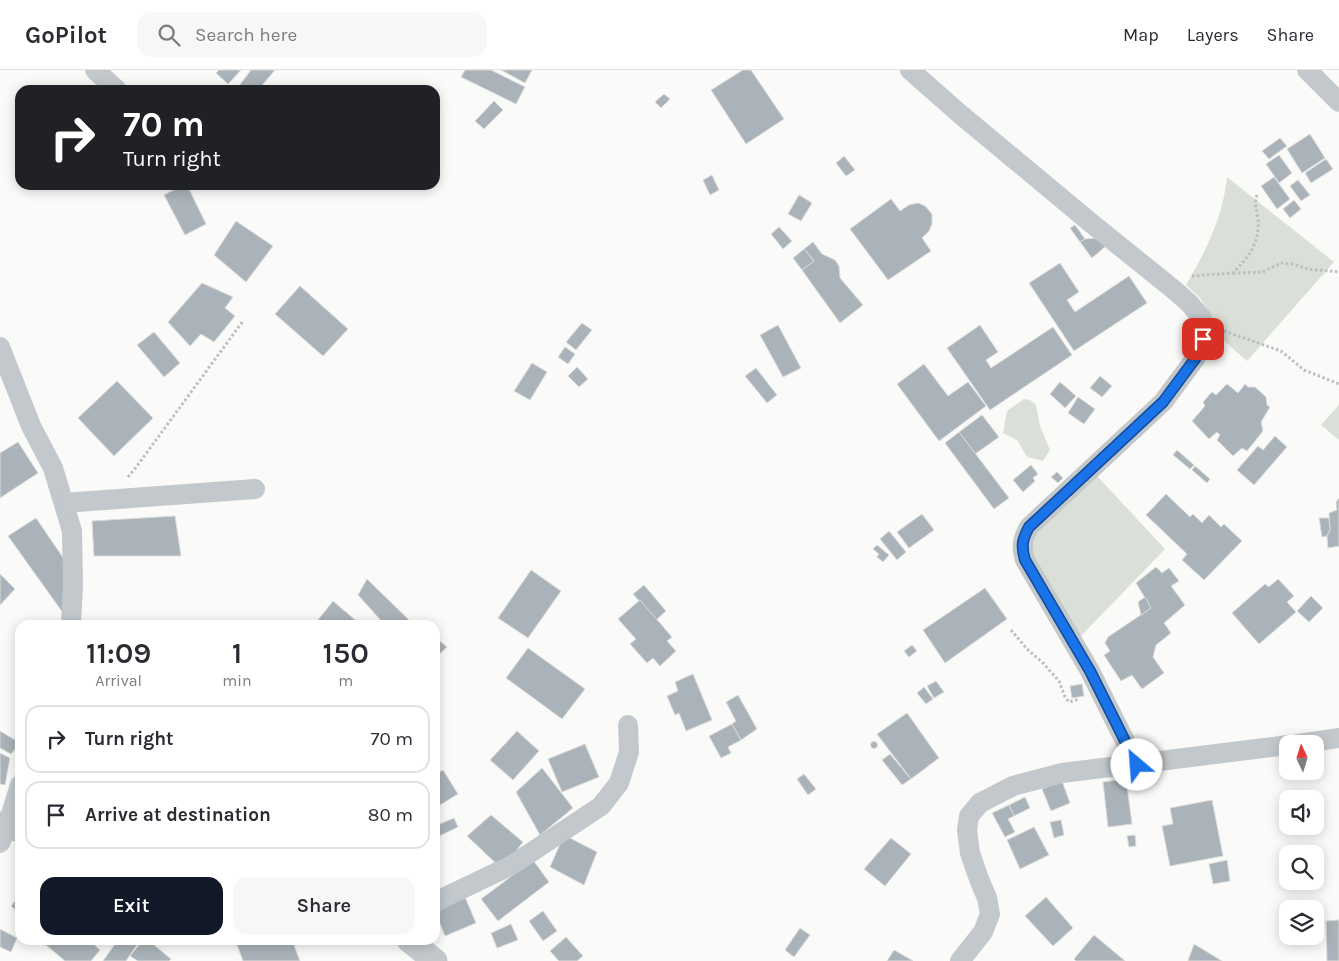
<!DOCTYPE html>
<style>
body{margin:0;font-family:Karla,sans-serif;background:#f7f7f7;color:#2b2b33;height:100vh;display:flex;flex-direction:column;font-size:19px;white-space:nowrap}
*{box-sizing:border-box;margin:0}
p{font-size:16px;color:#7c7c81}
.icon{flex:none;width:28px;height:28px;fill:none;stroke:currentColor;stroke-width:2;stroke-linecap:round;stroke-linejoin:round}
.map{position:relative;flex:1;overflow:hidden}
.side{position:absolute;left:15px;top:550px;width:425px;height:325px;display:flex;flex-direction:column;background:#fff;border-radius:15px;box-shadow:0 2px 12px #0003}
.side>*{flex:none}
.banner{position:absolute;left:15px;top:15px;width:425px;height:105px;border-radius:15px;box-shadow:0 2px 12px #0003;background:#202124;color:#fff;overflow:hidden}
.needle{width:32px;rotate:356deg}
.buttons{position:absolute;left:1279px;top:665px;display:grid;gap:10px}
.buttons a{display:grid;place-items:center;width:45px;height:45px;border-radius:10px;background:#fff;box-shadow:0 2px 12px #0003;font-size:25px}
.pin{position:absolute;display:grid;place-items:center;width:42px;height:42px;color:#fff;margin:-21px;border-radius:10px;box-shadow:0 2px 8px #0006}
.me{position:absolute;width:55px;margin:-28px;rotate:333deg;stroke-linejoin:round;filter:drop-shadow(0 0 4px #0008)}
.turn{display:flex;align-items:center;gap:18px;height:105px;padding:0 25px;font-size:22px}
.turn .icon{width:65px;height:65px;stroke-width:2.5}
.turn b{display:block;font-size:35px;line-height:42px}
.eta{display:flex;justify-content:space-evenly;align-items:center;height:85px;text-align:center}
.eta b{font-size:30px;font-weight:600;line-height:35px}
.action{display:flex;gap:10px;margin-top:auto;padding:10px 25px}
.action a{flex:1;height:58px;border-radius:15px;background:#111827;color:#fff;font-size:20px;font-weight:600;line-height:58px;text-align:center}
.action a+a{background:#f7f7f7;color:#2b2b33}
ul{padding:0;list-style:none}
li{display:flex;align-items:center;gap:15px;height:68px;margin:0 10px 8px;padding:0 15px;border:2px solid #e1e1e2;border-radius:15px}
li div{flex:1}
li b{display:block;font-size:19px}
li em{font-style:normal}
header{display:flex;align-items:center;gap:30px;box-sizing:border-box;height:70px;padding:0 25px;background:#fff;border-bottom:1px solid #e1e1e2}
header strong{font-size:24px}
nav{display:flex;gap:28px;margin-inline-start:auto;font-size:18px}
.search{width:350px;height:45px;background:#f7f7f7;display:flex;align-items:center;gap:12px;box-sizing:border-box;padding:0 18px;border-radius:15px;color:#7c7c81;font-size:19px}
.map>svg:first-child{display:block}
</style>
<header>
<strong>GoPilot</strong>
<div class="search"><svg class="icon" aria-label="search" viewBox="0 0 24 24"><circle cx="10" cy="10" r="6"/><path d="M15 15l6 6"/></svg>Search here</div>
<nav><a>Map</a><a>Layers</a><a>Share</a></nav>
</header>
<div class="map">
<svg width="1339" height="891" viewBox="0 0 1339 891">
<rect width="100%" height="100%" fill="#fafaf8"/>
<!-- green -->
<g fill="#dadfd7">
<path d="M1227 107 1334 192 1247 291 1221 268 1210 243 1200 228 1186 215C1206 181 1223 147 1227 107Z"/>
<path d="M1024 329 1030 330 1036 335 1040 356 1050 380 1043 391 1027 387 1017 370 1003 363 1007 341Z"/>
<path d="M1339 335V370L1321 355Z"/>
<path d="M1097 406 1165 479 1079 568 1029 478 1032 466Z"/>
</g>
<!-- building -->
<g fill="#aab3b9" stroke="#dcdcda">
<path d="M219 0H241L228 14 216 3Z"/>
<path d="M251 0H275L258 20H236Z"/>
<path d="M465 0H491L525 17 516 34 461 7Z"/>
<path d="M501 0H532L525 13Z"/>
<path d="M743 0H751L784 49 746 74 711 20Z"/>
<path d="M664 24 670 29 661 38 655 32Z"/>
<path d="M494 31 503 40 484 59 475 51Z"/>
<path d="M1310 64 1325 88 1302 103 1287 79Z"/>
<path d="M1280 68 1287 76 1269 89 1262 81Z"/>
<path d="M1279 85 1292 103 1279 113 1266 94Z"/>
<path d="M844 86 855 100 846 106 836 93Z"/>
<path d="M1326 89 1333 99 1311 113 1305 103Z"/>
<path d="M712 105 719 120 710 125 703 110Z"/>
<path d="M1274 107 1290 129 1277 139 1261 116Z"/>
<path d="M1298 110 1310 125 1301 131 1290 116Z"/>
<path d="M183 115H187L206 154 185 165 164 125Z"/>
<path d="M799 125 812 133 801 151 788 144Z"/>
<path d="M891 129 900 141 909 135 918 133 925 136 932 144V154L929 161 922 168 931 181 888 210 850 159Z"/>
<path d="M1294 130 1301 139 1290 148 1283 139Z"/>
<path d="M236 151 273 176 246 212 214 185Z"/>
<path d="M1075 155 1085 169 1080 172 1070 158Z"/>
<path d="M779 157 792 171 783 179 771 164Z"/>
<path d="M1099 168 1107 175 1092 188 1080 172 1085 169Z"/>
<path d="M813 172 822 184 835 190 839 196 840 208 863 235 840 253 802 200 814 191 804 179Z"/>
<path d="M804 179 814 191 802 200 793 188Z"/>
<path d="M1060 193 1079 222 1067 230 1075 242 1129 206 1147 233 1074 281 1029 213Z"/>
<path d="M202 213 233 227 225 238 235 246 214 272 201 264 190 276 168 252Z"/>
<path d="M300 216 348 259 323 286 275 244Z"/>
<path d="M582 253 592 260 576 280 566 272Z"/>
<path d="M778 255 801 298 783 307 760 265Z"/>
<path d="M980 255 998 282 986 290 991 298 1053 257 1072 285 990 340 947 278Z"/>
<path d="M154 262 180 293 164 307 137 275Z"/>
<path d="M565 277 575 284 568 294 558 287Z"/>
<path d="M532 293 547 302 530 330 514 321Z"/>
<path d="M924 294 948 326 968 312 986 336 939 371 897 314Z"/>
<path d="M577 297 588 309 579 317 568 306Z"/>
<path d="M756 298 777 325 767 333 745 306Z"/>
<path d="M1100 306 1112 316 1102 327 1090 318Z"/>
<path d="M117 311 153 348 114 386 78 348Z"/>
<path d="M1060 312 1076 326 1065 338 1050 324Z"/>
<path d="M1227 314 1238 323 1245 314 1248 317H1255L1266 327 1267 335 1270 337 1261 352 1263 361 1247 381 1242 378 1233 386 1217 370 1220 365 1217 362 1209 369 1192 351 1205 336 1203 332 1212 322 1216 325Z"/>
<path d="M1078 327 1095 339 1084 354 1068 343Z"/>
<path d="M982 345 999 367 975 384 959 362Z"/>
<path d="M959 362 1009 428 994 439 945 373Z"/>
<path d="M1275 366 1287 377 1254 415 1237 400 1258 376 1263 380Z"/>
<path d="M18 372 38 403 0 428V383Z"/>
<path d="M1177 380 1194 395 1190 399 1173 385Z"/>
<path d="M1031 395 1038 404 1033 408 1035 411 1023 422 1013 410Z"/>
<path d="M1195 396 1210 409 1207 413 1192 400Z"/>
<path d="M1057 402 1063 408 1058 413 1051 407Z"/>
<path d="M1166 424 1190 447 1193 444 1202 453 1209 445 1221 457 1224 454 1242 471 1204 510 1182 490 1187 484 1146 445Z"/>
<path d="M1339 428V476L1328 478 1327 466 1330 460 1329 443 1337 440 1336 432Z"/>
<path d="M922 444 934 460 909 478 897 462Z"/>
<path d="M175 446 181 486H94L92 451Z"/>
<path d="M36 448 66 492V547L8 466Z"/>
<path d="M1319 448H1329L1330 460 1327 466 1322 467Z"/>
<path d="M889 461 906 482 897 490 880 469Z"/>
<path d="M877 475 889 485 883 492 877 487 879 484 873 479Z"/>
<path d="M1156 497 1162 503 1169 498 1179 511 1171 516 1185 535 1164 553 1171 563 1156 575 1153 587 1164 603 1142 619 1132 605 1121 611 1104 585 1110 581 1105 573 1108 567 1151 538 1136 513Z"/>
<path d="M531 500 561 521 528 568 498 548Z"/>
<path d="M0 504 15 519 0 535Z"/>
<path d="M367 509 411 552 408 555H385L358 525Z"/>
<path d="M1278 509 1294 526 1287 532 1296 542 1259 574 1232 543 1265 514 1269 517Z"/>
<path d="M644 515 666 541 656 550 633 524Z"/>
<path d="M985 518 1007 549 945 593 923 560Z"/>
<path d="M1311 526 1323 538 1309 552 1297 541Z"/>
<path d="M1145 527 1151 538 1141 545 1138 532Z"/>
<path d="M640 530 672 567 667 571 676 581 660 596 653 588 647 593 630 574 636 569 618 549Z"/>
<path d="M333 531 361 555H314Z"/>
<path d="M435 567 447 577 435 588Z"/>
<path d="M912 575 917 581 909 587 904 581Z"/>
<path d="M528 578 585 619 562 649 506 608Z"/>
<path d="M693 604 712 650 686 661 679 643 675 645 667 626 678 621 675 612Z"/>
<path d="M936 611 944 622 934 628 927 616Z"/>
<path d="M1082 614 1084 626 1072 628 1070 616Z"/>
<path d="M924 617 933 629 926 634 917 623Z"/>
<path d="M738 625 757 659 741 670 732 654 736 651 726 632Z"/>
<path d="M907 643 939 688 911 709 877 664Z"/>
<path d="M732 654 741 670 728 677 731 683 721 688 709 666Z"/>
<path d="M0 661 20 673 11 684 0 678Z"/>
<path d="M517 661 539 681 513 710 490 690Z"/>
<circle cx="874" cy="675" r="3.5"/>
<path d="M585 674 599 707 562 722 548 689Z"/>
<path d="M0 683 10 688 5 715 0 714Z"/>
<path d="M890 684 911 709 902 715 882 690Z"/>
<path d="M542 698 573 738 540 765 516 722Z"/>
<path d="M443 700 458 724 435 738V705Z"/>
<path d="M804 704 816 719 808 725 797 709Z"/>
<path d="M1126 709 1132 754 1108 757 1103 712Z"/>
<path d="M1062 711 1070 733 1051 741 1042 719Z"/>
<path d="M1025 727 1030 738 1014 746 1009 735Z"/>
<path d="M1212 730 1223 786 1170 796 1162 756 1173 754 1170 738Z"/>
<path d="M1009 735 1014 746 1008 749 1015 762 1005 767 992 743Z"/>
<path d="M491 745 523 772 502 799 467 766Z"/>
<path d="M454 748 458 757 435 768V756Z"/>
<path d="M1061 750 1064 765 1054 768 1050 752Z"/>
<path d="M1034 757 1049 785 1020 799 1007 770Z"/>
<path d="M564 765 597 782 584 815 550 797Z"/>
<path d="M1135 765 1136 776 1129 777 1127 766Z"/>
<path d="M891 768 911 784 885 816 864 799Z"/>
<path d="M533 790 549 812 498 851 481 829Z"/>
<path d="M1227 790 1230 811 1213 814 1209 794Z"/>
<path d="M20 825V844L11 836Z"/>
<path d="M465 827 476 853 445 866 435 841Z"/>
<path d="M1046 827 1073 858 1053 876 1025 846Z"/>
<path d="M543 841 557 861 543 871 529 851Z"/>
<path d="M1339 850V891H1327L1326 851Z"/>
<path d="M511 854 518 870 497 878 491 863Z"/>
<path d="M800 858 810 865 794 887 785 880Z"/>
<path d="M0 859 17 868 11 882 0 877Z"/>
<path d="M1094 865 1125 891H1076L1074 889Z"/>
<path d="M566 867 583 886 577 891H559L550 881Z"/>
<path d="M50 870H89L100 880 91 891H65L46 875Z"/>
<path d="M118 870H140L126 891H103Z"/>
<path d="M143 870H148L171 889 169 891H138L130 886Z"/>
<path d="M249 870H292L300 891H243L237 875Z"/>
<path d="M1194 874 1222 891H1188Z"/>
<path d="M894 880 913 891H887Z"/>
</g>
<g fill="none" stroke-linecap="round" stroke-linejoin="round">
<!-- path -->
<g stroke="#bbbfc2" stroke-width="3" stroke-dasharray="2.5 2.5" stroke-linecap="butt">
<path d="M1233 203 1263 202 1281 193 1293 194 1308 199 1339 202"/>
<path d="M1192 206 1233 203C1248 187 1260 174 1258 150 1257 140 1253 133 1258 123"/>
<path d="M1224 261 1281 281 1304 300 1339 314"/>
<path d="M128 407 137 396 243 251"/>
<path d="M1011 560 1027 579 1043 593 1059 611 1065 627 1069 632 1080 629"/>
</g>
<!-- minor -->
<g stroke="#c3c8cc" stroke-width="20">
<path d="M95 0 117 20"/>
<path d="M910 0 960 44 1091 153 1173 219 1189 233 1202 248 1203 269 1195 289 1163 332 1029 457C1022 470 1021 476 1025 490L1090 601 1137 695"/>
<path d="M1307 0 1339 32"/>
<path d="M0 277 31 356 53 398 72 461 73 515 71 555"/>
<path d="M64 433 255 419"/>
<path d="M1298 674 1339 668"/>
<path d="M0 773 7 757 20 715"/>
<path d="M435 833 439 830 512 795 601 736 619 713 629 682 628 655"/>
<path d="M960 891 983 862 990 844 987 828 979 809 970 783 967 760 969 746 980 733 1013 716 1062 703 1288 675"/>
</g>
<!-- tertiary -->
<g stroke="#c3c8cc" stroke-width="25">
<path d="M0 754 20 760"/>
<path d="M409 870 435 891"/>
</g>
</g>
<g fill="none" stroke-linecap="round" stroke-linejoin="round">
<!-- route casing -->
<g stroke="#114b97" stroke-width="12">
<path id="route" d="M1137 695 1090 601 1025 490C1021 476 1022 470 1029 457L1163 332 1195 289 1203 269"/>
</g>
<!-- route -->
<use href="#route" stroke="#1a73e8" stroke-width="9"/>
</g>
</svg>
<div class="buttons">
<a><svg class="needle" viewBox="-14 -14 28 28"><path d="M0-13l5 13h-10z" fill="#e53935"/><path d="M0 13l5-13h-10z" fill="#7c7c81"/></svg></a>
<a><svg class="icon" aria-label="sound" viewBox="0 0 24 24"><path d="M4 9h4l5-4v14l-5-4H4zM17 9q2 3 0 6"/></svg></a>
<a><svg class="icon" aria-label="search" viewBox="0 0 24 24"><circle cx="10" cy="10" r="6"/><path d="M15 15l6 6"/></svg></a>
<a><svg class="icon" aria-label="layers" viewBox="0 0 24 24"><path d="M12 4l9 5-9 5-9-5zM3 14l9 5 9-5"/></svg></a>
</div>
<div class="pin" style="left:1203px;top:269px;background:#d93025"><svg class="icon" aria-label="arrive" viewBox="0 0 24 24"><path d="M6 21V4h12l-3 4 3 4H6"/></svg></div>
<svg class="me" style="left:1137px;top:695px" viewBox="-20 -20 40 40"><circle r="19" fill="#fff"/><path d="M0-13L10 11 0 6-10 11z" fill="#1a73e8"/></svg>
<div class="banner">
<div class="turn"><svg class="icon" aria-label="right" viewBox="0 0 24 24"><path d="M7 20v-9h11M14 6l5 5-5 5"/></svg><div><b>70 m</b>Turn right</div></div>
</div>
<section class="side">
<div class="eta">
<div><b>11:09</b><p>Arrival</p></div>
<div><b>1</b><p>min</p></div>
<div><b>150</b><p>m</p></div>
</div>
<ul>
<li><svg class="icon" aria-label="right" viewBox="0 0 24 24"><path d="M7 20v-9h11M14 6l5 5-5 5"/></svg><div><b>Turn right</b></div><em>70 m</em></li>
<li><svg class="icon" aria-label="arrive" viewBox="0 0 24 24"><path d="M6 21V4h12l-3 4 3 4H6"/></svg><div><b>Arrive at destination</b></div><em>80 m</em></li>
</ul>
<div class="action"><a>Exit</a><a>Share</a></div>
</section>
</div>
